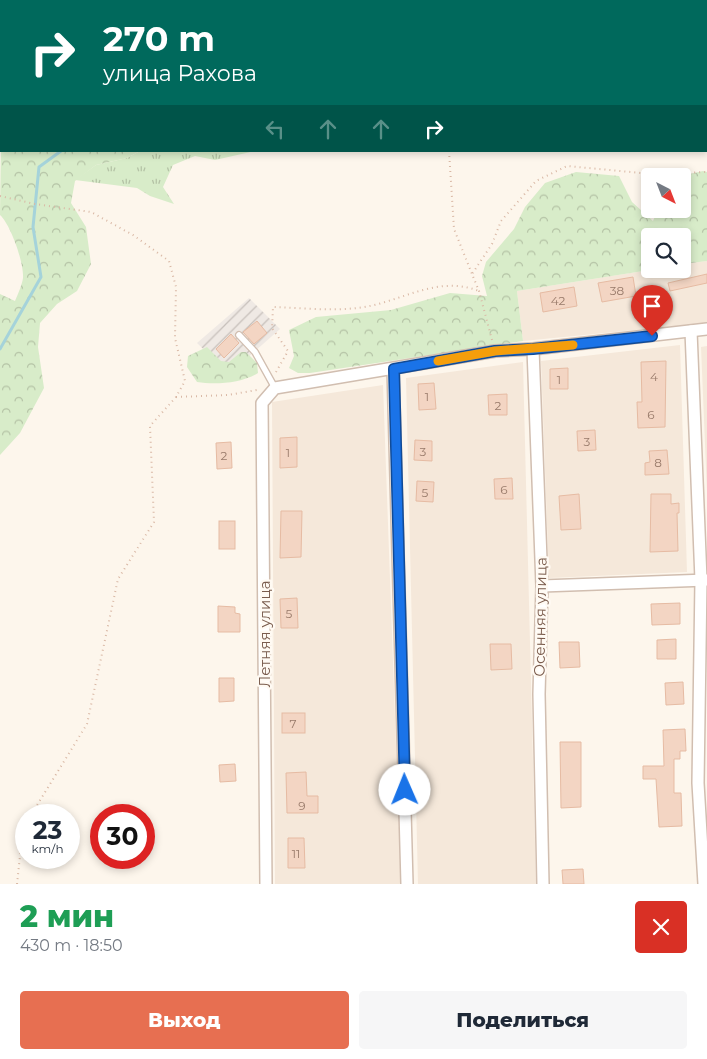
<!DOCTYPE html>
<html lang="ru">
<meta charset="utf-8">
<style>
body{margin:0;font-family:Montserrat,sans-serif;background:#f6f6f7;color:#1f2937;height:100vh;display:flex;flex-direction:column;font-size:19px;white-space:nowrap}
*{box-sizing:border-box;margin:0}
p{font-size:16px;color:#747a83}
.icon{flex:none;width:28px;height:28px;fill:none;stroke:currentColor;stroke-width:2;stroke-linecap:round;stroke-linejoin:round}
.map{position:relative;height:884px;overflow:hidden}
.panel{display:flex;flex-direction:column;background:#fff;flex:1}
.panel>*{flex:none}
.hud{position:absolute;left:0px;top:0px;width:708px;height:152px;box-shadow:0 2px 8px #0003;background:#00695c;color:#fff;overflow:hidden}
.needle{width:32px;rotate:138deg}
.controls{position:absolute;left:641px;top:168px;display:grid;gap:10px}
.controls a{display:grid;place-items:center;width:50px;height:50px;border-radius:5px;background:#fff;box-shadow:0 2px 8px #0003;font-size:25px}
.speed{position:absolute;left:15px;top:804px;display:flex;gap:10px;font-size:25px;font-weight:700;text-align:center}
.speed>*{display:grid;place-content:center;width:65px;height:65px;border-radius:50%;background:#fff;box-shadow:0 2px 8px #0003;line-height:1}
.speed small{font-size:12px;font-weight:400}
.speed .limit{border:8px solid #d22;background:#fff;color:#111}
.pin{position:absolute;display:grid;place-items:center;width:42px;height:42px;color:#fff;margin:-51px -21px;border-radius:50% 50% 50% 0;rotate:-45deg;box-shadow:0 0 5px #0007}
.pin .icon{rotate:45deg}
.me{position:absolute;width:55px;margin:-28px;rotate:359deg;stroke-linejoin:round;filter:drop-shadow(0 0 4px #0008)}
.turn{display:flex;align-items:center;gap:18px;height:105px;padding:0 20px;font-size:22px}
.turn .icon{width:65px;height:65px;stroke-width:2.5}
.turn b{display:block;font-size:35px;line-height:42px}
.lanes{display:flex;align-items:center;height:48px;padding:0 20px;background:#0003;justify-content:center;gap:25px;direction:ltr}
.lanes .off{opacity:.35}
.round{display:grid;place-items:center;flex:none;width:52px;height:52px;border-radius:5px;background:#f6f6f7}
.summary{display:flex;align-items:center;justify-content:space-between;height:85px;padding:0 20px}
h1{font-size:30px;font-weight:800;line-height:38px;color:#1e9e55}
.action{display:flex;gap:10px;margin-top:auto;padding:10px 20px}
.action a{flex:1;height:58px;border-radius:5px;background:#e76f51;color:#fff;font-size:20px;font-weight:800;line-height:58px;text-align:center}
.action a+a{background:#f6f6f7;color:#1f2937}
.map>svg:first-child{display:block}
</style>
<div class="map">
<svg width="707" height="884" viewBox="0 0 707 884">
<defs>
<pattern id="industrial-furrows" width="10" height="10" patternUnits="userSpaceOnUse" patternTransform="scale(1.25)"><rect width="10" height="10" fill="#efe9e4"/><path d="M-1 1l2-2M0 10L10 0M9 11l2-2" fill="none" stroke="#c7c0bb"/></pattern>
<pattern id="grass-tufts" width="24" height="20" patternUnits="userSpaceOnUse" patternTransform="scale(1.25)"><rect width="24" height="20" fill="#d8ecc9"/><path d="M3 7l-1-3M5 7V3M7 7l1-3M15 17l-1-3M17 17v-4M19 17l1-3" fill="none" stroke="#b4c2a5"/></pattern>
<pattern id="forest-crowns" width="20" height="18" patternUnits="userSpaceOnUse" patternTransform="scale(1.25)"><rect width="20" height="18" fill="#d8ecc9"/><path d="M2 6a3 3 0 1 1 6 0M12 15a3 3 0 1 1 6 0" fill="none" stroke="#b4c2a5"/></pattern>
</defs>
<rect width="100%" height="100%" fill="#fdf6ec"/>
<!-- residential -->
<g fill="#f5e8da">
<path d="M707 261V323L523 341 517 291 656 269H682L683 264Z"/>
<path d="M680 345 687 572 549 578 541 361Z"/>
<path d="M707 346V492L701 347Z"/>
<path d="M523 362 536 884H418L406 378Z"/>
<path d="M383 385 401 884H275L272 402Z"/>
</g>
<!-- industrial -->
<path fill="url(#industrial-furrows)" d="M249 298 280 329 229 374 197 343Z"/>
<!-- grass -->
<path fill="url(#grass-tufts)" d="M140 151H255L215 160 195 156 173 165 163 187 174 204 150 196 137 188 75 180 96 165 127 158Z"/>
<!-- forest -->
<g fill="url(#forest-crowns)">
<path d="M1 140V151H140L127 158 96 165 75 181 71 203 86 227 91 264 77 291 57 304 40 323 38 347 44 388 20 433 0 455V294L15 301C18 294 22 285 23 278 24 263 11 225 0 215Z"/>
<path d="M703 171 707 172V261L683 264 682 236H650V269H656L517 291 523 341 310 373H298L289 368 294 356 289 330 316 317 391 310 450 293 487 296 482 276 486 262 514 229 525 207 545 183 576 172 619 176 632 202 653 221 658 209H682L681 176Z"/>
<path d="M207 347 221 361 229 362 241 352H246L257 363 258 373C242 383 216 385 197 382L187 367 188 356Z"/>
</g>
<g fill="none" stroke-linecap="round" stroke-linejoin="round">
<!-- stream -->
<g stroke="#a5d3da" stroke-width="3">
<path d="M170 0V1"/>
<path d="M398 0 399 1"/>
<path d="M459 1V0"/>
<path d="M0 349 41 277 33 227 39 167 61 151"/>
</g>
</g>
<!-- building -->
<g fill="#f3d5c3" stroke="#e6bba3">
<path d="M707 274V283L670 291 668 283Z"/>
<path d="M633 277 636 296 602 302 598 283Z"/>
<path d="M574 287 577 306 543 312 540 293Z"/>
<path d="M257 321 267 333 254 344 243 332Z"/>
<path d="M231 334 239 343 224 358 216 349Z"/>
<path d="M666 361 665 427 638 428 637 402H642L641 362Z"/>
<path d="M568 368V389H550V369Z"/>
<path d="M434 383 436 409 419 410 418 384Z"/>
<path d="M507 394V415H489L488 395Z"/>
<path d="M595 430 596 450 578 451 577 431Z"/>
<path d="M297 437V467L280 468V438Z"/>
<path d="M415 440 432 441V461L414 460Z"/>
<path d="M231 442 232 468 217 469 216 443Z"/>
<path d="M667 450 669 474 645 475V463L650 462 649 451Z"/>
<path d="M512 478 513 499H495L494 479Z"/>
<path d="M417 481 434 482 433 502 416 501Z"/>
<path d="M579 494 581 529 561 530 559 496Z"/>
<path d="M651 494H671V504L679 503V513H677L678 551 650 552Z"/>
<path d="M281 511H302L301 557 280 558Z"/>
<rect x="219" y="521" width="16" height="28"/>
<path d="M297 598 298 628H281L280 599Z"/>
<path d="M680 603V624L652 625 651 604Z"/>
<path d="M218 606 235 607V613L240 614V632H218Z"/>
<path d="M676 639V659H657V640Z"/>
<path d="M559 642H579L580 667 560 668Z"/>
<path d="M490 644H511L512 669 491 670Z"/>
<path d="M219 678H234V701L219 702Z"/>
<path d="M683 682 684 704 666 705 665 683Z"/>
<rect x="282" y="713" width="23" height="20"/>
<path d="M685 729 686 751H680V759H674V793H681L682 826 659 827 656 779H643V766H664L663 730Z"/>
<path d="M560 742H581V807L561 808Z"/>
<path d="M235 764 236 781 220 782 219 765Z"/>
<path d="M306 772 307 796H318V813H287L286 773Z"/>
<path d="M288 838H304L305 868H288Z"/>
<path d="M583 869 584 884H563L562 870Z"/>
</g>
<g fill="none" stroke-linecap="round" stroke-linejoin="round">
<!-- lane casing -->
<g stroke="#d1beb0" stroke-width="8">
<g id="lane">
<path d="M132 0 133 1"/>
<path d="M0 128 1 126"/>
<path d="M239 335 255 352 275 388"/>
</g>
</g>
<!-- street casing -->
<g stroke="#d1beb0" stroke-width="14">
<g id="street">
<path d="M691 331 701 580 698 783 704 884"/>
<path d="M533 349 542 586 539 694 543 884"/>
<path d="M393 369 407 884"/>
<path d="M542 586 707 580"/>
<path d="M266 884 262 403 275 388 495 351 533 349 707 329"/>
</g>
</g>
<!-- path -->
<g stroke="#d9b8a5" stroke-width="2" stroke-dasharray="1 4" stroke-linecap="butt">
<path d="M255 0 263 1"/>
<path d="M411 0V1"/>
<path d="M348 1 351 0"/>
<path d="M449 151 454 229 472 274"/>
<path d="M0 196 35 204 91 212 133 235 169 261 176 287 175 338 185 381 176 397 150 426 154 522 118 579 87 724 31 815"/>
<path d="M492 340 479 291 472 274 492 244 501 221 536 181 567 166 652 174 707 172"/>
<path d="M276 372 288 351 272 328 273 307C300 308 330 311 357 308 399 304 435 274 479 291"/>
<path d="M176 397 228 395 257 390"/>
<path d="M17 884 23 828 26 822"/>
</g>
<!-- lane -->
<use href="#lane" stroke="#fff" stroke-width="5.5"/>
<!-- street -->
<use href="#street" stroke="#fff" stroke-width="11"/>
</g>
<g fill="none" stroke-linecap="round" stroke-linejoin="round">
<!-- route casing -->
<g stroke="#114b97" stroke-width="12">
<path id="route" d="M405 790 394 369 495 351 533 349 652 336"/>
</g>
<!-- route -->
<use href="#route" stroke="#1a73e8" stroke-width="9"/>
<!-- slow -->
<path stroke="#f59e0b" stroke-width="9" d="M438 361 495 351 573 345"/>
</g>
<g text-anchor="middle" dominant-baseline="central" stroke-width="4.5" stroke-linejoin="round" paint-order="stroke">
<!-- number labels -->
<g font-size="12" fill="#987a6a">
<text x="617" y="290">38</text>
<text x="558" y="300">42</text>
<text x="654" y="376">4</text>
<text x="559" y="379">1</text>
<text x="427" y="396">1</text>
<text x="498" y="405">2</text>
<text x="651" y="414">6</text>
<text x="587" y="441">3</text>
<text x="423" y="451">3</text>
<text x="288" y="452">1</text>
<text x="224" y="455">2</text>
<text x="658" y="462">8</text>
<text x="504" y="489">6</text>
<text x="425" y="492">5</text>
<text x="289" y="613">5</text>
<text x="293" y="723">7</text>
<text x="302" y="805">9</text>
<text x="296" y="853">11</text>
</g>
<!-- street labels -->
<g font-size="15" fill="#7a5c4d" stroke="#fffaf3">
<text transform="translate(540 617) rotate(-89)">Осенняя улица</text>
<text transform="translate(264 634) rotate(-90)">Летняя улица</text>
</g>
</g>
</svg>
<div class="controls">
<a><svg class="needle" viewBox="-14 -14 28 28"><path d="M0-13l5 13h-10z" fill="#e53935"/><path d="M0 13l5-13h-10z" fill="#747a83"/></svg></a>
<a><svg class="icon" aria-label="search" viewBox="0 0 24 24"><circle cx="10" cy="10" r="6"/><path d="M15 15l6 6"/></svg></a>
</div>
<div class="speed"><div>23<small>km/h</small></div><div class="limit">30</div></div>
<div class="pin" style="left:652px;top:336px;background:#d93025"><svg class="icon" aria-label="arrive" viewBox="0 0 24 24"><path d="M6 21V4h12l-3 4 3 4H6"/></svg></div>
<svg class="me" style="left:405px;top:790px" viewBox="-20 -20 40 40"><circle r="19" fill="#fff"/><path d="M0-13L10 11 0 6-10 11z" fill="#1a73e8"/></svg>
<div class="hud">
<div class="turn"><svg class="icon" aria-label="right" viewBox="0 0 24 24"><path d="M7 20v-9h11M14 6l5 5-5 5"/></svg><div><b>270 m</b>улица Рахова</div></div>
<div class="lanes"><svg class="icon off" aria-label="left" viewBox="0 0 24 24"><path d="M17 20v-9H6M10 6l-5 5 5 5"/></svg><svg class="icon off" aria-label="ahead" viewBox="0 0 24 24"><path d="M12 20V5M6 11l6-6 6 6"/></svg><svg class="icon off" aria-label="ahead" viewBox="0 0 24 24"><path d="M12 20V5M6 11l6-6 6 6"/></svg><svg class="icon" aria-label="right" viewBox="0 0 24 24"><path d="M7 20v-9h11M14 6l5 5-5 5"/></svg></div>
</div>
</div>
<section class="panel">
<div class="summary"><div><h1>2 мин</h1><p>430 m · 18:50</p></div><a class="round" style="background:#d93025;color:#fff"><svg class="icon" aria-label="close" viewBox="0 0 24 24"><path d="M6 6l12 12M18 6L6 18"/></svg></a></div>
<div class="action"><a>Выход</a><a>Поделиться</a></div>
</section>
